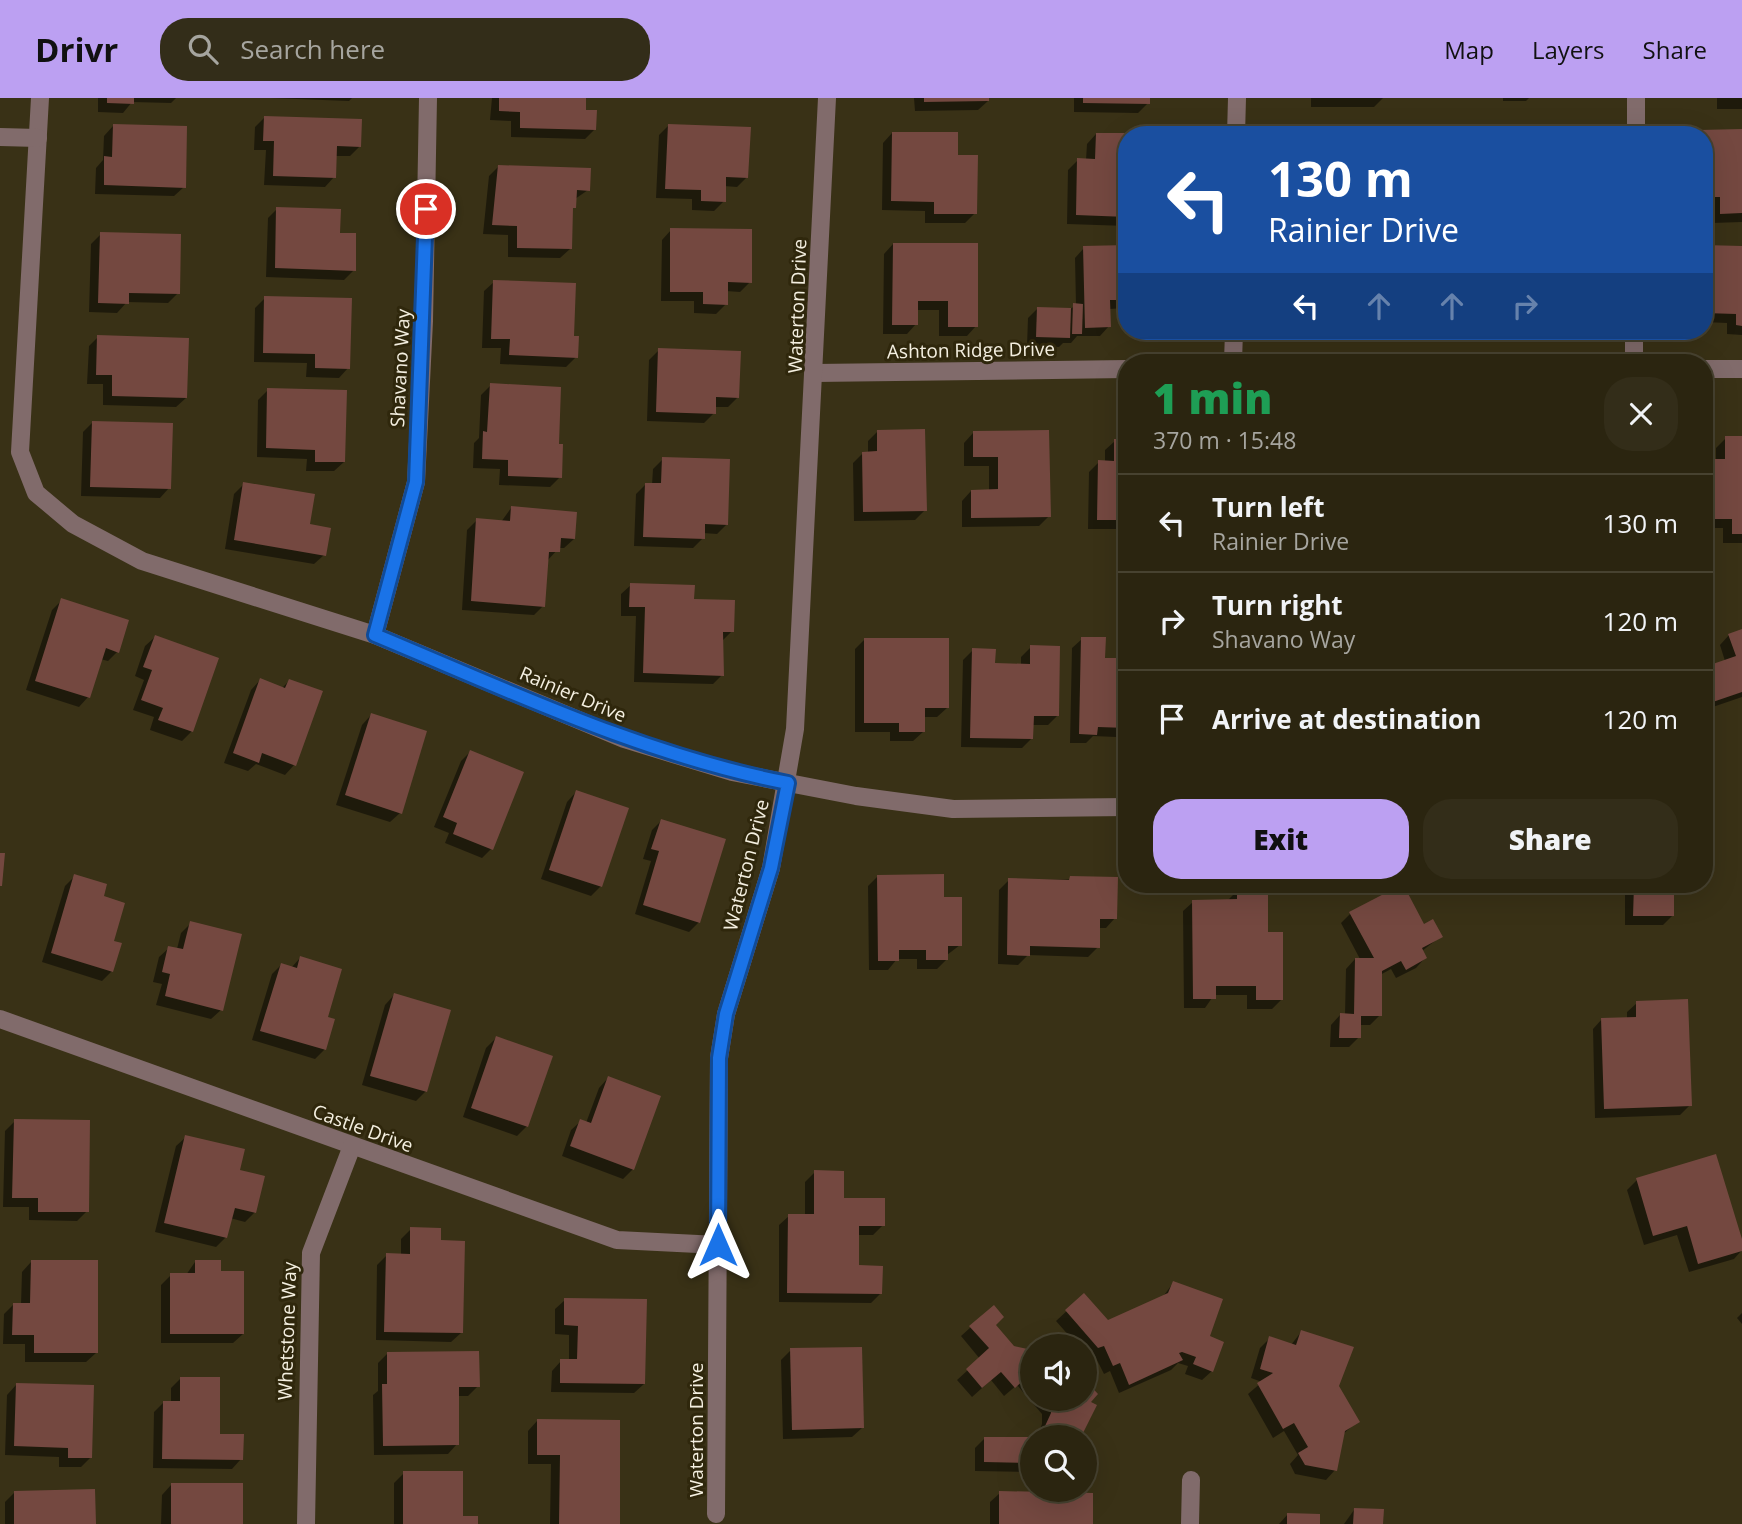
<!DOCTYPE html>
<meta charset="utf-8">
<style>
body{margin:0;font-family:"Open Sans",sans-serif;background:#332d19;color:#f1f3f6;height:100vh;display:flex;flex-direction:column;font-size:26px;white-space:nowrap}
*{box-sizing:border-box;margin:0}
p{font-size:23px;color:#a6a59f}
.icon{flex:none;width:38px;height:38px;fill:none;stroke:currentColor;stroke-width:2;stroke-linecap:round;stroke-linejoin:round}
.map{position:relative;flex:1;overflow:hidden}
.details{position:absolute;left:1118px;top:256px;width:595px;height:539px;display:flex;flex-direction:column;background:#2b2510;border-radius:28px;box-shadow:0 7px 28px #0002,0 0 0 2px #474230}
.details>*{flex:none}
.top-card{position:absolute;left:1118px;top:28px;width:595px;height:214px;border-radius:28px;box-shadow:0 7px 28px #0002,0 0 0 2px #474230;background:#1a4fa0;color:#fff;overflow:hidden}
.buttons{position:absolute;left:1020px;top:1236px;display:grid;gap:14px}
.buttons a{display:grid;place-items:center;width:77px;height:77px;border-radius:50%;background:#2b2510;box-shadow:0 7px 28px #0002,0 0 0 2px #474230;font-size:35px}
.pin{position:absolute;display:grid;place-items:center;width:60px;height:60px;color:#fff;margin:-30px;border:4px solid #fff;border-radius:50%;box-shadow:0 2px 7px #0007}
.me{position:absolute;width:77px;margin:-38px;rotate:0deg;stroke-linejoin:round;filter:drop-shadow(0 0 5px #0008)}
.turn{display:flex;align-items:center;gap:24px;height:147px;padding:0 35px;font-size:32px}
.turn .icon{width:91px;height:91px;stroke-width:2.5}
.turn b{display:block;font-size:49px;line-height:60px}
.lanes{display:flex;align-items:center;height:66px;padding:0 35px;background:#0003;justify-content:center;gap:35px;direction:ltr}
.lanes .off{opacity:.35}
.round{display:grid;place-items:center;flex:none;width:74px;height:74px;border-radius:28px;background:#332d19}
.overview{display:flex;align-items:center;justify-content:space-between;height:119px;padding:0 35px}
h1{font-size:42px;font-weight:800;line-height:52px;color:#1e9e55}
.action{display:flex;gap:14px;margin-top:auto;padding:14px 35px}
.action a{flex:1;height:80px;border-radius:28px;background:#bca0f2;color:#111;font-size:28px;font-weight:800;line-height:80px;text-align:center}
.action a+a{background:#332d19;color:#f1f3f6}
ul{padding:0;list-style:none}
li{display:flex;align-items:center;gap:21px;height:98px;padding:0 35px;border-top:2px solid #474230}
li div{flex:1}
li b{display:block;font-size:26px}
li em{font-style:normal}
header{display:flex;align-items:center;gap:42px;box-sizing:border-box;height:98px;padding:0 35px;background:#bca0f2;color:#111}
header strong{font-size:33px}
nav{display:flex;gap:38px;margin-inline-start:auto;font-size:24px}
.search{width:490px;height:63px;background:#332d19;display:flex;align-items:center;gap:18px;box-sizing:border-box;padding:0 24px;border-radius:28px;color:#a6a59f;font-size:26px}
.map>svg:first-child{display:block}
</style>
<header>
<strong>Drivr</strong>
<div class="search"><svg class="icon" aria-label="search" viewBox="0 0 24 24"><circle cx="10" cy="10" r="6"/><path d="M15 15l6 6"/></svg>Search here</div>
<nav><a>Map</a><a>Layers</a><a>Share</a></nav>
</header>
<div class="map">
<svg width="1742" height="1426" viewBox="0 0 1742 1426">
<rect width="100%" height="100%" fill="#393116"/>
<!-- shadow -->
<g fill="#0007">
<path d="M98 0H176L171 5 132 4 123 15 98 14Z"/>
<path d="M271 0H352L349 3Z"/>
<path d="M492 0H584V13L594 32 585 41 511 39V23L490 22Z"/>
<path d="M914 0H988V3L978 12 915 13Z"/>
<path d="M1074 0H1159H1148V5L1138 15 1074 14Z"/>
<path d="M1311 0H1383L1374 9H1311Z"/>
<path d="M1503 0H1529L1526 3H1503Z"/>
<rect x="1717" y="0" width="25" height="11"/>
<path d="M264 20 360 48 350 58H335L334 79 325 89 264 87 266 52H254L255 29Z"/>
<path d="M113 28 184 89 174 98 95 96 96 70 103 62 104 38Z"/>
<path d="M668 28 747 79 737 89 724 88V103L714 113 692 112V101L656 100 659 37Z"/>
<path d="M1742 33V124L1712 125 1711 108H1704V37H1696L1699 34Z"/>
<path d="M892 35 956 59 975 115 965 125H925V113L882 112 883 45Z"/>
<path d="M1096 36 1127 37V128L1067 126 1068 72 1078 62H1086L1087 46Z"/>
<path d="M498 69 588 92 575 101 571 113 570 151 560 160 508 159V137L483 136 489 78Z"/>
<path d="M277 111 338 137 354 172 344 182 266 179 268 120Z"/>
<path d="M671 132 750 184 740 194 726 193V206L716 216 694 215V203H661L662 142Z"/>
<path d="M101 136 178 195 168 205 127 204 117 215 89 214 91 146Z"/>
<path d="M893 146 976 228 967 238H939V212H916V226L907 236H883L884 156Z"/>
<path d="M1127 149V210L1109 211V228L1100 238H1077L1071 245H1063L1059 249 1027 248 1028 220 1038 210 1069 212 1076 207 1075 160 1084 150Z"/>
<path d="M1704 149 1742 150V237L1727 236V225L1704 224Z"/>
<path d="M494 184 572 240 576 259 566 269 500 266 501 250H482L484 193Z"/>
<path d="M265 200 348 270 339 280 306 279 307 265 254 264 255 210Z"/>
<path d="M1137 233H1164L1159 238 1137 239Z"/>
<path d="M1490 233H1559L1557 235Z"/>
<path d="M98 239 186 300 176 309 103 307V286H87L89 248Z"/>
<path d="M659 252 738 299 728 309H714V315L704 325 647 323 649 262Z"/>
<path d="M491 287 557 348 560 379 550 389 499 387 500 371 473 370 474 345 479 340 481 297Z"/>
<path d="M268 292 344 364 334 373H306L307 361 257 359 258 302Z"/>
<path d="M92 325 169 390 160 400 81 398 83 334Z"/>
<path d="M878 333 925 412 915 422 854 423 853 365 863 355H868V343Z"/>
<path d="M1047 334 1049 418 1039 428 962 429V403L971 393H989V368H964V345L973 335Z"/>
<path d="M1726 340H1742V445H1723V430H1704V369L1711 363H1716V350Z"/>
<path d="M1115 343H1127V431H1088L1089 374 1099 364H1105V352Z"/>
<path d="M663 361 727 426 717 436 703 435V440L693 450 634 448 636 396 645 387H652L653 371Z"/>
<path d="M244 386 308 428 324 457 314 466 225 451 234 396Z"/>
<path d="M511 410 574 441 564 450H559L547 463 543 508 534 517 462 512 467 432 477 422 501 424Z"/>
<path d="M631 487 693 502 732 533 721 544 722 577 713 586 634 584 636 518H621V496Z"/>
<path d="M62 502 117 554 108 563 100 561 88 599 79 609 26 592 52 512Z"/>
<path d="M1742 533V599L1704 612V569L1725 563 1720 547 1729 537Z"/>
<path d="M155 539 217 561 191 634 182 643 150 632 154 619 133 612 144 582 135 578 145 548Z"/>
<path d="M865 541 947 610 937 619H923V634L913 643H890V634H855V551Z"/>
<path d="M1082 541 1103 561 1127 562V650H1116V639L1093 638 1086 645H1070L1072 550Z"/>
<path d="M1031 549 1057 618 1048 627H1032V640L1022 650 961 649 963 562 973 552 993 567 1021 568V559Z"/>
<path d="M260 582 282 590 289 583 294 667 285 677 256 666 248 673 224 665 251 592Z"/>
<path d="M371 617 400 715 390 724 336 707 362 627Z"/>
<path d="M470 654 491 751 482 760 445 745 449 735 434 729 461 663Z"/>
<path d="M576 694 601 788 591 798 541 781 567 704Z"/>
<path d="M661 723 699 824 689 834 635 816 651 763 643 761 652 732Z"/>
<path d="M75 778 101 799 112 844V873L102 883 42 864 65 788Z"/>
<path d="M878 778 943 801 960 847 947 857V861L937 871H917V861H897L888 872H869L868 788Z"/>
<path d="M1117 781 1115 820 1106 830H1098V849L1088 859 1028 857 1018 867 998 866 999 792 1009 782Z"/>
<path d="M1625 786H1672V818L1663 827H1625Z"/>
<path d="M1238 792 1266 836 1282 901 1272 911H1247V897H1214L1205 910H1184L1183 813 1193 804 1228 802Z"/>
<path d="M1350 816 1423 828 1440 839 1422 853 1425 860 1416 870 1396 880 1391 871 1380 877V917L1370 927H1359V939L1349 949H1330L1331 927 1340 917H1345L1346 871 1355 861H1360L1341 825Z"/>
<path d="M191 825 221 912 211 921 156 907 162 886 153 884 159 859 169 850 177 851 181 835Z"/>
<path d="M300 860 326 920 333 922 324 952 315 961 252 942 272 876 281 867 291 870Z"/>
<path d="M394 897 426 993 416 1003 362 987 385 907Z"/>
<path d="M1637 905 1690 1007 1680 1017 1595 1020 1593 931 1602 921H1627V914Z"/>
<path d="M496 940 527 1028 517 1038 463 1019 486 950Z"/>
<path d="M608 980 633 1071 623 1081 562 1058 571 1032 581 1023 586 1025 599 990Z"/>
<path d="M15 1023 87 1113 77 1123 29 1122V1109H3L5 1033Z"/>
<path d="M186 1039 238 1073 255 1114 245 1124 230 1120 226 1139 216 1149 155 1134 176 1048Z"/>
<path d="M815 1074 842 1101 883 1127 873 1137H857V1169L881 1195 871 1205 779 1204V1127L789 1118H805V1084Z"/>
<path d="M1637 1082 1742 1147V1152L1734 1161 1689 1174 1677 1137 1644 1147 1627 1092Z"/>
<path d="M411 1131 439 1144 461 1235 451 1244 376 1242 377 1167 387 1157H401V1141Z"/>
<path d="M31 1164 96 1255 86 1264H25V1246H3L4 1216 13 1207H21L22 1174Z"/>
<path d="M195 1164 243 1236 233 1245H161V1187L171 1177H186Z"/>
<path d="M1173 1185 1208 1239 1212 1273 1202 1282 1185 1276 1188 1268 1178 1265 1171 1272 1119 1295 1110 1273 1104 1276 1094 1256 1088 1259 1085 1248H1078L1056 1223 1084 1197 1108 1224 1162 1200Z"/>
<path d="M565 1202 644 1286 634 1295 551 1294 552 1273 561 1263H569V1237L555 1236V1211Z"/>
<path d="M1742 1215V1226L1737 1220Z"/>
<path d="M994 1227 1013 1249 1032 1254V1300H1085V1285L1088 1304 1079 1339H1037L1042 1326V1316L1017 1287 1004 1298 991 1282 972 1299 957 1282 980 1261 961 1238 971 1229Z"/>
<path d="M1301 1234 1358 1323 1342 1337 1335 1372 1326 1382 1295 1376 1290 1366 1298 1357 1284 1333 1273 1340 1248 1296 1262 1284 1251 1280 1260 1250 1270 1240 1291 1247Z"/>
<path d="M791 1252 862 1330 852 1339 783 1341 781 1262Z"/>
<path d="M388 1255 478 1288 468 1298H457V1346L448 1356 374 1357 373 1297 378 1293V1265Z"/>
<path d="M180 1281 218 1338 241 1361 232 1371 153 1370 154 1314 163 1305H171V1290Z"/>
<path d="M16 1287 90 1360 81 1369H59V1359L5 1357 7 1297Z"/>
<path d="M537 1323 618 1426H550L551 1366H528V1333Z"/>
<path d="M985 1340 1032 1341V1374L975 1373V1350Z"/>
<path d="M404 1375 461 1420 476 1426H394V1385Z"/>
<path d="M171 1387 241 1426H161L162 1397Z"/>
<path d="M15 1394 94 1426H5V1404Z"/>
<path d="M1000 1395 1091 1426H990V1404Z"/>
<path d="M1354 1412 1381 1426H1344Z"/>
<path d="M1288 1416 1318 1426H1279Z"/>
</g>
<!-- building -->
<g fill="#744840">
<path d="M107 0H134V6L107 5Z"/>
<path d="M499 0H586V12H597L596 32 520 30V14L499 13Z"/>
<path d="M924 0H989V3L924 4Z"/>
<path d="M1083 0H1150V6L1083 5Z"/>
<path d="M264 18 362 21 361 49 337 48 336 80 273 78 274 43H263Z"/>
<path d="M113 26 187 28 186 90 104 87V58L112 59Z"/>
<path d="M668 26 751 29 748 80 726 79V104L701 103V92L665 91Z"/>
<path d="M1742 31V115L1720 116V99H1704V37H1699V32Z"/>
<rect x="1304" y="32" width="86" height="5"/>
<path d="M1508 33V37H1478L1477 34Z"/>
<path d="M892 34H958V57H978L977 116H934V104L891 103Z"/>
<rect x="1532" y="34" width="31" height="3"/>
<path d="M1096 35H1127V119L1076 117 1077 60 1095 61Z"/>
<path d="M498 67 591 70 590 93 577 92 576 110H573L572 151 517 150V128L492 127Z"/>
<path d="M276 109 341 111 340 135H356V173L275 170Z"/>
<path d="M670 130 752 131V185L728 184V207L703 206V194H670Z"/>
<path d="M100 134 181 136 180 196 129 195V206L98 205Z"/>
<path d="M893 145H978V229H948V203H918V227H892Z"/>
<path d="M1127 147V202H1110L1111 229 1085 230 1083 148Z"/>
<path d="M1704 147 1742 148V228L1736 227V216L1704 215Z"/>
<path d="M493 182 576 185 574 238H579L578 260 509 257 510 241H491Z"/>
<path d="M264 198 352 200 350 271 315 270V256L263 255Z"/>
<path d="M1073 205 1083 206 1082 236H1072Z"/>
<path d="M1037 209 1071 210 1070 240 1036 239Z"/>
<path d="M97 237 189 240 187 300 112 298V277H96Z"/>
<path d="M658 250 741 253 739 300 716 299V316L656 314Z"/>
<path d="M490 285 561 289 559 346H563L562 380 508 378V362L482 361 483 333 487 334Z"/>
<path d="M267 290 347 292 345 364H315V352L266 350Z"/>
<path d="M92 323 173 325 171 391 90 389Z"/>
<path d="M925 331 927 413 863 414 862 354 877 353V332Z"/>
<path d="M1049 332 1051 419 971 420V392L998 391V359H973V333Z"/>
<path d="M1725 338H1742V436H1732V421H1711L1710 361H1725Z"/>
<path d="M1114 341H1127V422H1097L1098 362 1114 363Z"/>
<path d="M662 359 730 361 728 427 705 426V441L643 439 645 385H661Z"/>
<path d="M243 384 315 396 310 426 331 430 326 458 234 442Z"/>
<path d="M511 408 577 414 575 441 561 440 560 454H549L545 509 471 503 476 420 510 423Z"/>
<path d="M630 485 695 487 694 501 735 502 734 534H723L724 578 643 575 645 509H629Z"/>
<path d="M61 500 129 522 119 555 106 550 90 600 35 583Z"/>
<path d="M1742 531V594L1704 607V569L1736 558 1728 536Z"/>
<path d="M155 537 219 560 193 634 158 622 163 610 141 602 152 572 143 569Z"/>
<path d="M1081 539H1106L1105 560H1127V630L1098 629 1097 637 1079 636Z"/>
<path d="M864 540H949V610H925V634H899V625H864Z"/>
<path d="M1030 547 1060 548 1059 618H1034L1033 641 970 640 972 550 996 551 995 565 1030 566Z"/>
<path d="M260 580 285 590 289 581 323 593 296 668 262 655 259 665 233 655Z"/>
<path d="M371 615 427 633 402 716 345 697Z"/>
<path d="M470 652 524 674 493 752 453 736 457 725 443 719Z"/>
<path d="M576 692 629 710 602 789 549 772Z"/>
<path d="M661 721 726 741 700 825 643 807 659 753 651 751Z"/>
<path d="M0 755H5L2 788H0Z"/>
<path d="M74 776 107 786 104 798 125 805 114 843 122 845 113 874 51 855Z"/>
<path d="M944 776V799H962V848H948V862H926V852H899V863H878L877 777Z"/>
<path d="M1070 778 1118 779 1117 821H1100V850L1030 848V858L1007 857 1008 780 1069 782Z"/>
<path d="M1403 786 1424 826 1433 821 1443 839 1422 850 1427 860 1406 872 1401 863 1382 873V918H1361V940H1339L1340 915 1354 916 1355 860H1374L1349 814Z"/>
<path d="M1634 786H1674V818H1633Z"/>
<path d="M1237 790H1268V834H1283V902H1256V888H1216V901H1193L1192 802 1237 801Z"/>
<path d="M190 823 242 836 223 913 165 898 170 876 162 874 168 848 183 851Z"/>
<path d="M300 858 342 871 328 919 335 921 326 952 260 933 281 865 297 870Z"/>
<path d="M394 895 451 912 427 994 370 978Z"/>
<path d="M1688 901 1692 1008 1604 1011 1601 920 1636 919V903Z"/>
<path d="M496 938 553 958 528 1029 471 1010Z"/>
<path d="M608 978 661 998 634 1072 570 1048 580 1021 591 1025Z"/>
<path d="M14 1021 90 1022 89 1114H38V1100H12Z"/>
<path d="M185 1037 245 1051 240 1072 265 1078 256 1115 235 1110 227 1140 164 1125Z"/>
<path d="M1716 1056 1742 1141V1153L1698 1166 1687 1128 1653 1138 1636 1080Z"/>
<path d="M814 1072 844 1073V1100H885V1128H859V1167L883 1168 882 1196 787 1195 788 1116H814Z"/>
<path d="M410 1129 441 1130V1142L465 1143 463 1235 384 1234 386 1155 410 1156Z"/>
<path d="M31 1162H98V1255H34V1237H12L13 1205H30Z"/>
<path d="M195 1162H221V1173H244V1236H170V1175H195Z"/>
<path d="M1173 1183 1223 1201 1210 1238 1224 1244 1213 1274 1193 1266 1196 1259 1182 1254 1179 1255 1183 1262 1129 1287 1120 1265 1113 1268 1104 1248 1098 1250 1065 1212 1084 1195 1108 1222 1168 1195Z"/>
<path d="M564 1200 647 1201 645 1286 560 1285V1261H577L578 1228 564 1227Z"/>
<path d="M994 1207 1004 1219 996 1227 1014 1248 1032 1252V1285L1027 1279 1015 1290 1001 1274 982 1290 966 1271 989 1250 969 1228Z"/>
<path d="M1301 1232 1354 1249 1339 1288 1360 1324 1345 1333 1337 1373 1305 1367 1298 1355 1308 1349 1294 1325 1283 1331 1257 1285 1273 1275 1260 1271 1269 1238 1296 1247Z"/>
<path d="M862 1249 864 1330 792 1332 790 1250Z"/>
<path d="M479 1253 480 1289H459V1347L383 1348 382 1286H387V1254Z"/>
<path d="M180 1279H220V1336H244L243 1362 162 1361 163 1303H180Z"/>
<path d="M1085 1282 1098 1296 1091 1304 1097 1307 1081 1339H1040L1051 1315V1306L1045 1300H1085Z"/>
<path d="M16 1285 94 1287 92 1360H68V1350L14 1348Z"/>
<path d="M537 1321 620 1322V1426H559L560 1357H537Z"/>
<path d="M984 1339H1032V1365L984 1364Z"/>
<path d="M403 1373H463V1418H478V1426H403Z"/>
<rect x="171" y="1385" width="72" height="41"/>
<path d="M95 1391 96 1426H14V1393Z"/>
<path d="M999 1393 1093 1395V1426H999Z"/>
<path d="M1354 1410 1384 1411 1383 1426H1353Z"/>
<path d="M1287 1415 1320 1416V1426H1287Z"/>
</g>
<g fill="none" stroke-linecap="round" stroke-linejoin="round">
<!-- minor -->
<g stroke="#816b6b" stroke-width="18">
<path d="M40 0 20 354 36 395 73 426 142 463 375 537 624 641 732 674 856 698 953 711 1127 709"/>
<path d="M1236 37 1237 0"/>
<path d="M1636 37V0"/>
<path d="M0 39 38 40"/>
<path d="M1233 264 1234 233"/>
<path d="M1634 264V233"/>
<path d="M1704 271H1742"/>
<path d="M815 275 1127 271"/>
<path d="M375 537 416 384 424 223 428 0"/>
<path d="M0 921 617 1142 718 1147"/>
<path d="M716 1416 719 960 726 916 771 770 795 631 827 0"/>
<path d="M306 1426 311 1155 352 1048"/>
<path d="M1190 1426 1191 1382"/>
</g>
</g>
<g fill="none" stroke-linecap="round" stroke-linejoin="round">
<!-- route casing -->
<g stroke="#114b97" stroke-width="18">
<path id="route" d="M426 111 416 384 375 537C510 593 643 657 788 685L771 770 726 916 719 960 718 1147"/>
</g>
<!-- route -->
<use href="#route" stroke="#1a73e8" stroke-width="12"/>
</g>
<g text-anchor="middle" dominant-baseline="central" stroke-width="6" stroke-linejoin="round" paint-order="stroke">
<!-- street labels -->
<g font-size="19" fill="#f4efe0" stroke="#2f270c">
<text transform="translate(797 208) rotate(-88)">Waterton Drive</text>
<text transform="translate(971 252) rotate(-1)">Ashton Ridge Drive</text>
<text transform="translate(400 270) rotate(-87)">Shavano Way</text>
<text transform="translate(573 596) rotate(23)">Rainier Drive</text>
<text transform="translate(746 767) rotate(-76)">Waterton Drive</text>
<text transform="translate(363 1030) rotate(20)">Castle Drive</text>
<text transform="translate(287 1233) rotate(-88)">Whetstone Way</text>
<text transform="translate(696 1332) rotate(-90)">Waterton Drive</text>
</g>
</g>
</svg>
<div class="buttons">
<a><svg class="icon" aria-label="sound" viewBox="0 0 24 24"><path d="M4 9h4l5-4v14l-5-4H4zM17 9q2 3 0 6"/></svg></a>
<a><svg class="icon" aria-label="search" viewBox="0 0 24 24"><circle cx="10" cy="10" r="6"/><path d="M15 15l6 6"/></svg></a>
</div>
<div class="pin" style="left:426px;top:111px;background:#d93025"><svg class="icon" aria-label="arrive" viewBox="0 0 24 24"><path d="M6 21V4h12l-3 4 3 4H6"/></svg></div>
<svg class="me" style="left:718px;top:1147px" viewBox="-20 -20 40 40"><path d="M0-17L14 15 0 8-14 15z" fill="#1a73e8" stroke="#fff" stroke-width="4"/></svg>
<div class="top-card">
<div class="turn"><svg class="icon" aria-label="left" viewBox="0 0 24 24"><path d="M17 20v-9H6M10 6l-5 5 5 5"/></svg><div><b>130 m</b>Rainier Drive</div></div>
<div class="lanes"><svg class="icon" aria-label="left" viewBox="0 0 24 24"><path d="M17 20v-9H6M10 6l-5 5 5 5"/></svg><svg class="icon off" aria-label="ahead" viewBox="0 0 24 24"><path d="M12 20V5M6 11l6-6 6 6"/></svg><svg class="icon off" aria-label="ahead" viewBox="0 0 24 24"><path d="M12 20V5M6 11l6-6 6 6"/></svg><svg class="icon off" aria-label="right" viewBox="0 0 24 24"><path d="M7 20v-9h11M14 6l5 5-5 5"/></svg></div>
</div>
<section class="details">
<div class="overview"><div><h1>1 min</h1><p>370 m · 15:48</p></div><a class="round"><svg class="icon" aria-label="close" viewBox="0 0 24 24"><path d="M6 6l12 12M18 6L6 18"/></svg></a></div>
<ul>
<li><svg class="icon" aria-label="left" viewBox="0 0 24 24"><path d="M17 20v-9H6M10 6l-5 5 5 5"/></svg><div><b>Turn left</b><p>Rainier Drive</p></div><em>130 m</em></li>
<li><svg class="icon" aria-label="right" viewBox="0 0 24 24"><path d="M7 20v-9h11M14 6l5 5-5 5"/></svg><div><b>Turn right</b><p>Shavano Way</p></div><em>120 m</em></li>
<li><svg class="icon" aria-label="arrive" viewBox="0 0 24 24"><path d="M6 21V4h12l-3 4 3 4H6"/></svg><div><b>Arrive at destination</b></div><em>120 m</em></li>
</ul>
<div class="action"><a>Exit</a><a>Share</a></div>
</section>
</div>
